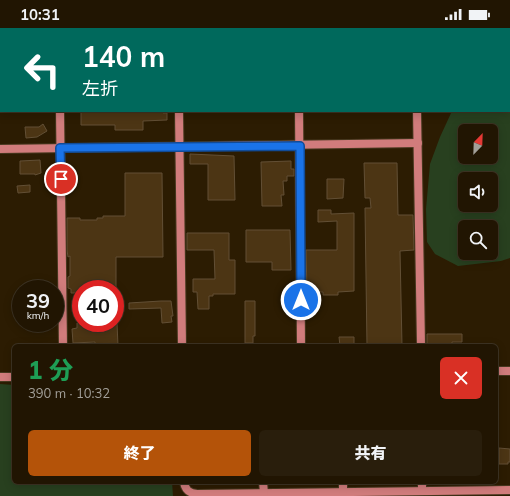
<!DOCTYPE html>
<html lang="ja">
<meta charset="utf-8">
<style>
body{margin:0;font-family:Mulish,"Noto Sans JP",sans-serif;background:#291e0c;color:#f1f3f6;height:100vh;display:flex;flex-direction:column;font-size:15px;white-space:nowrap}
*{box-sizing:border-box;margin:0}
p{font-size:13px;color:#a29f99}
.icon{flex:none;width:22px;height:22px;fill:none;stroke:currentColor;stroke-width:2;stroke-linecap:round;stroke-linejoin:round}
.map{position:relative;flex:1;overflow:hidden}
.drawer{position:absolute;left:12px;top:316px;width:486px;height:140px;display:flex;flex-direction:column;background:#211502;border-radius:6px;box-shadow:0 2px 10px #0003,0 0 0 1px #3e3424}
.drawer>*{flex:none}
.guide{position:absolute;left:0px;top:0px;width:510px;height:84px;box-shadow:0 2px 10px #0003,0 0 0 1px #3e3424;background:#00695c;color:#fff;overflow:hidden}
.needle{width:26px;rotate:23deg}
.fabs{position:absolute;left:458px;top:96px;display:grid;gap:8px}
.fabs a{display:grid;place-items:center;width:40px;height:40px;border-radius:6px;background:#211502;box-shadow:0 2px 10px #0003,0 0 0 1px #3e3424;font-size:20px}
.speed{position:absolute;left:12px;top:252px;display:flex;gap:8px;font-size:20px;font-weight:700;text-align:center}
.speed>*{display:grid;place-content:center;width:52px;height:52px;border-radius:50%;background:#211502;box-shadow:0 2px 10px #0003,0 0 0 1px #3e3424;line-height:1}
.speed small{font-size:10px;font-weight:400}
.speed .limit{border:6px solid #d22;background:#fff;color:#111}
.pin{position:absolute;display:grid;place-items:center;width:34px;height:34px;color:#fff;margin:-17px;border:2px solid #fff;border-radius:50%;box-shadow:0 1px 4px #0007}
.me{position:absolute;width:44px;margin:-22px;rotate:0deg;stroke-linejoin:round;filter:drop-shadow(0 0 3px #0008)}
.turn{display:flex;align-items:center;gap:14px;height:84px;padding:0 16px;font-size:18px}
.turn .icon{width:52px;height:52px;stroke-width:2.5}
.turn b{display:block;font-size:28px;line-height:34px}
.round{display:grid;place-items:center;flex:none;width:42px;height:42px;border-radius:6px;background:#291e0c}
.head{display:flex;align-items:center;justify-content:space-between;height:68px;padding:0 16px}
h1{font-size:24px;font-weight:800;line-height:30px;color:#1e9e55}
.primary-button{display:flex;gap:8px;margin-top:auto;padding:8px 16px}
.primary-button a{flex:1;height:46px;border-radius:6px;background:#b45309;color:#fff;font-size:16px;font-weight:800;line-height:46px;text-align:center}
.primary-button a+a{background:#291e0c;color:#f1f3f6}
.status{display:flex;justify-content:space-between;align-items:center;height:28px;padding:0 20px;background:#211502;direction:ltr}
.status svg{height:11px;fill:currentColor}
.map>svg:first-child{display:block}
</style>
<div class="status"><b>10:31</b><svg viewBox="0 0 49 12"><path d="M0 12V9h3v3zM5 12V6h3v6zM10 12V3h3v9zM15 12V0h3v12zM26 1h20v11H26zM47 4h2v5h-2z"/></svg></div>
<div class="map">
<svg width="510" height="468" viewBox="0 0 510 468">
<rect width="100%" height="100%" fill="#2c1c02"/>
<!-- green -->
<g fill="#28401f" fill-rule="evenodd">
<path d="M491 0H510V230L501 233 458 238 435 226 427 214 426 181 430 136 440 109 452 83H509V1ZM465 103H491V129H465ZM465 151H491V177H465ZM465 199H491V225H465Z"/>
<path d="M0 356 14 357V454H172L173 468H0Z"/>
</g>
<!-- building -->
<g fill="#4c3514" stroke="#624f35">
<path d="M81 83H163V85H167V92L143 93V102H115V97H81Z"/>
<path d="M43 96 47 103 37 109 26 110 25 99H39Z"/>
<path d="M190 126 234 128 235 172H208V136H190Z"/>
<path d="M40 132 41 145 35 147V146H20V133Z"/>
<path d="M291 133V141H294V148H287V153H283L284 167H281L282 178H262L261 134Z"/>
<path d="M364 135H397L398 187H413L414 222 400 223 402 318H367L365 180H371L370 170H365Z"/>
<path d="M125 145H162L163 229H116V261H81V265H71V261L68 260V249L70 248V228L68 229 67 222V190H80V192H97V190H103V188H125Z"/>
<path d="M327 151H344L343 170 327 171Z"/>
<path d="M30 157V164L18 165 17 158Z"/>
<path d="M318 182H331V186L354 185V263L338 264V267H323V264H307L306 222H337V193L318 194Z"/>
<path d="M246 202H290L291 242H272V234H246Z"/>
<path d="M187 205H229V232H235V266H213V268H209V281H198L197 264H193V251H215L214 222H187Z"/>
<path d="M161 273H171L173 288H171L172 294 162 295 161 280 129 281V275Z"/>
<path d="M245 273H255V308H253V315H245Z"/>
<path d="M77 295H117L118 318 95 317V314L73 315 72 301 77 300Z"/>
<path d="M427 306H462V314H452V318H427Z"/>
<path d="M339 309H354V318H340Z"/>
<path d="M499 420 510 421V434H508V436H499Z"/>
</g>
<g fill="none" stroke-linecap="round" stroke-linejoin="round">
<!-- secondary casing -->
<g stroke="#47381f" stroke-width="10">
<g id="secondary">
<path d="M59 0V1"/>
<path d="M178 0V1"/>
<path d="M298 0V1"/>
<path d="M416 0V1"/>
<path d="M60 83 63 318"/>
<path d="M179 83 182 318"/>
<path d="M299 83 301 318"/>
<path d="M417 83 421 318"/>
<path d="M0 121 418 115"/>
<path d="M496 343H510"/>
<path d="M0 349H14"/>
<path d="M184 454C185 462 189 465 197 466L510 462"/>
<path d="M263 454 264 465"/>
<path d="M343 454V464"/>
<path d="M422 454V463"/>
</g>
</g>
<!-- secondary -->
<use href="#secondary" stroke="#d17c7c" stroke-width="8"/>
</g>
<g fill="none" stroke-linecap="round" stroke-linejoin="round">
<!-- route casing -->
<g stroke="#114b97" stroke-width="10">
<path id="route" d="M61 151 60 120 300 118 301 272"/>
</g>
<!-- route -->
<use href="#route" stroke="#1a73e8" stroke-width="7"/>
</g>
</svg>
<div class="fabs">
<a><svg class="needle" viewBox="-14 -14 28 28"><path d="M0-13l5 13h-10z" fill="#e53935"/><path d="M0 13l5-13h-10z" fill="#a29f99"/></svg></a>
<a><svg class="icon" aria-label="sound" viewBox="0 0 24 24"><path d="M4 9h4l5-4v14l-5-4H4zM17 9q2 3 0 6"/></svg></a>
<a><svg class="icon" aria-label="search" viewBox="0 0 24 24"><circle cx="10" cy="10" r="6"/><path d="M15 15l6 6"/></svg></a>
</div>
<div class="speed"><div>39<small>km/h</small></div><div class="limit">40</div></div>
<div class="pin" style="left:61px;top:151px;background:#d93025"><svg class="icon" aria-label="arrive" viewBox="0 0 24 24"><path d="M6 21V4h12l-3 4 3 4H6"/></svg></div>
<svg class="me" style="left:301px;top:272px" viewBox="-20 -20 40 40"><circle r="17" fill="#1a73e8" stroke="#fff" stroke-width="3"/><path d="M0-11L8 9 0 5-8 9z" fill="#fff"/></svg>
<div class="guide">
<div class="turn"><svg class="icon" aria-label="left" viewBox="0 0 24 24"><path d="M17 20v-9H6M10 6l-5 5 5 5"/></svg><div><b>140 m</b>左折</div></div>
</div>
<section class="drawer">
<div class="head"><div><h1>1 分</h1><p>390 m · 10:32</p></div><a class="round" style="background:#d93025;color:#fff"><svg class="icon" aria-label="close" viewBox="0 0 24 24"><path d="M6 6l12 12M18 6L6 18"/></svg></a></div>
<div class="primary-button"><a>終了</a><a>共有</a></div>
</section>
</div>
